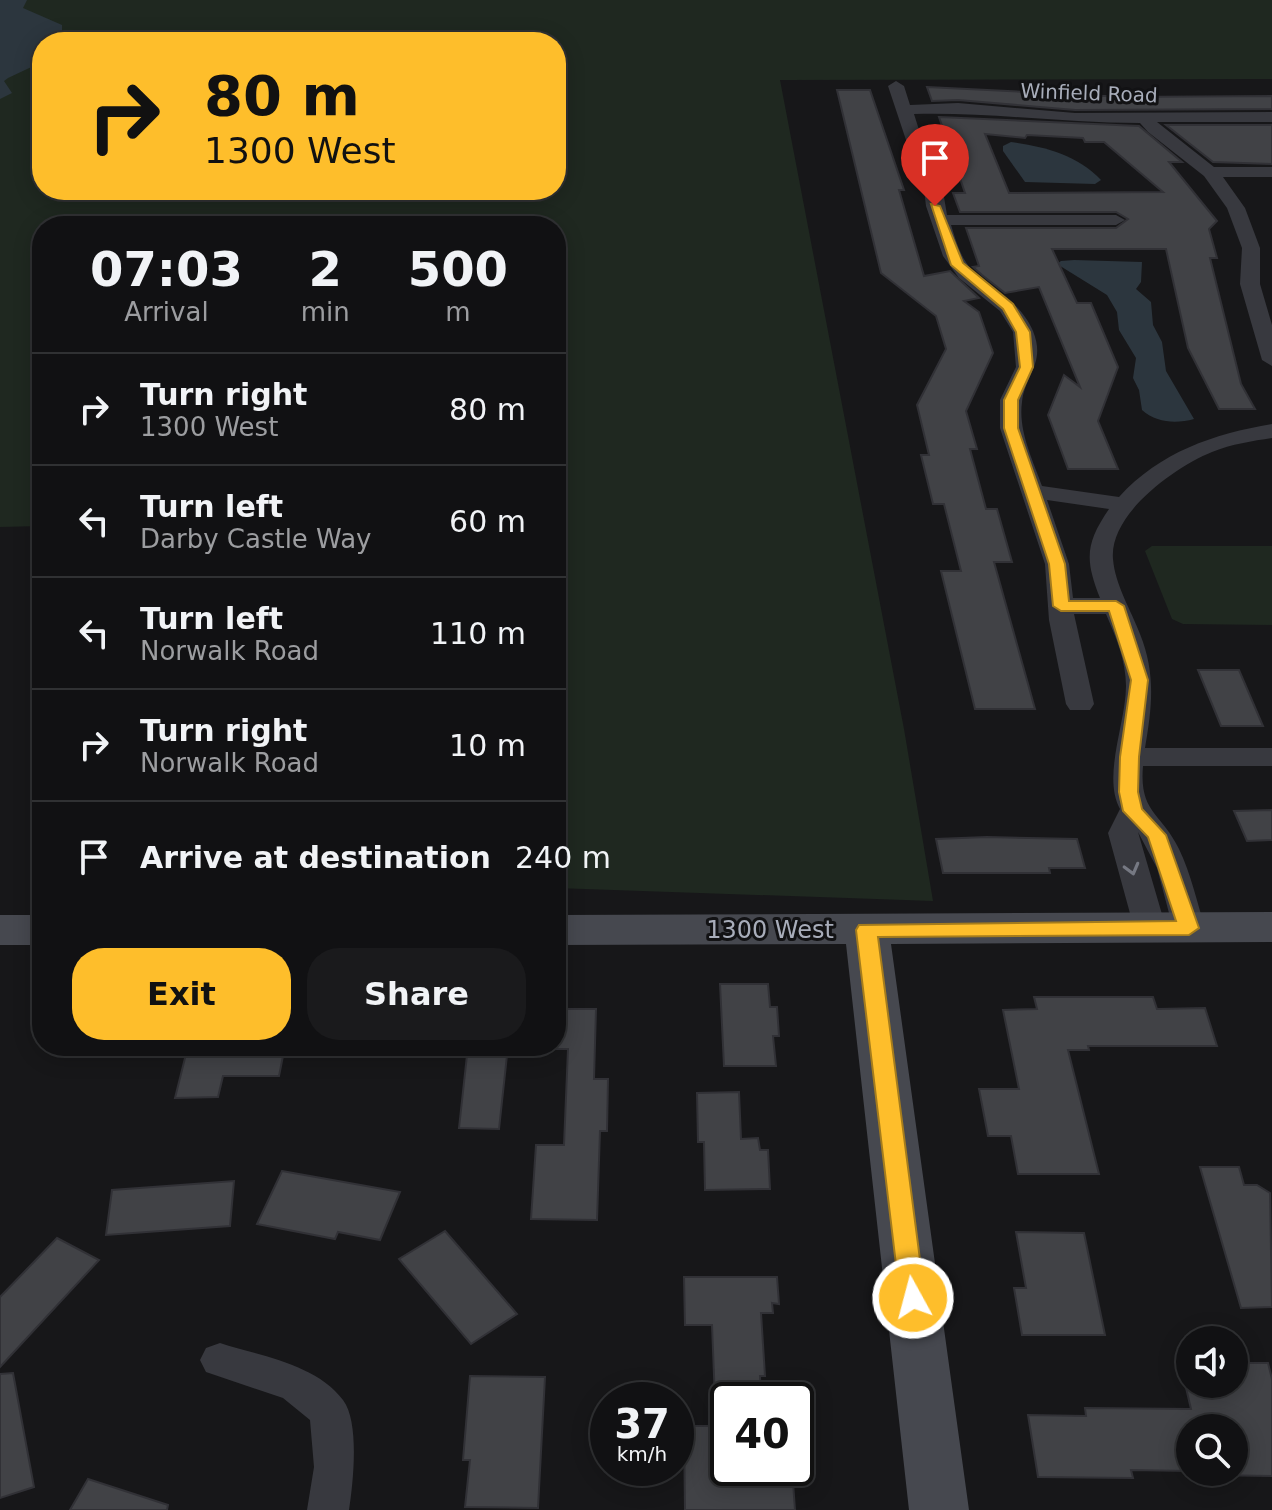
<!DOCTYPE html>
<style>
body{margin:0;font-family:"DejaVu Sans",sans-serif;background:#1a1a1c;color:#f1f3f6;height:100vh;display:flex;flex-direction:column;font-size:30px;white-space:nowrap}
*{box-sizing:border-box;margin:0}
p{font-size:26px;color:#9c9da0}
.icon{flex:none;width:44px;height:44px;fill:none;stroke:currentColor;stroke-width:2;stroke-linecap:round;stroke-linejoin:round}
.map{position:relative;flex:1;overflow:hidden}
.drawer{position:absolute;left:32px;top:216px;width:534px;height:840px;display:flex;flex-direction:column;background:#111113;border-radius:32px;box-shadow:0 4px 20px #0003,0 0 0 2px #303133}
.drawer>*{flex:none}
.banner{position:absolute;left:32px;top:32px;width:534px;height:168px;border-radius:32px;box-shadow:0 4px 20px #0003,0 0 0 2px #303133;background:#febe2b;color:#111;overflow:hidden}
.controls{position:absolute;left:1176px;top:1326px;display:grid;gap:16px}
.controls a{display:grid;place-items:center;width:72px;height:72px;border-radius:50%;background:#111113;box-shadow:0 4px 20px #0003,0 0 0 2px #303133;font-size:40px}
.speed{position:absolute;left:590px;top:1382px;display:flex;gap:16px;font-size:40px;font-weight:700;text-align:center}
.speed>*{display:grid;place-content:center;width:104px;height:104px;border-radius:50%;background:#111113;box-shadow:0 4px 20px #0003,0 0 0 2px #303133;line-height:1}
.speed small{font-size:20px;font-weight:400}
.speed .limit{border:4px solid #111;border-radius:12px;background:#fff;color:#111}
.pin{position:absolute;display:grid;place-items:center;width:68px;height:68px;color:#fff;margin:-82px -34px;border-radius:50% 50% 50% 0;rotate:-45deg;box-shadow:0 0 8px #0007}
.pin .icon{rotate:45deg}
.me{position:absolute;width:88px;margin:-44px;rotate:353deg;stroke-linejoin:round;filter:drop-shadow(0 0 6px #0008)}
.turn{display:flex;align-items:center;gap:28px;height:168px;padding:0 40px;font-size:36px}
.turn .icon{width:104px;height:104px;stroke-width:2.5}
.turn b{display:block;font-size:56px;line-height:68px}
.eta{display:flex;justify-content:space-evenly;align-items:center;height:136px;text-align:center}
.eta b{font-size:48px;font-weight:700;line-height:56px}
.action{display:flex;gap:16px;margin-top:auto;padding:16px 40px}
.action a{flex:1;height:92px;border-radius:32px;background:#febe2b;color:#111;font-size:32px;font-weight:700;line-height:92px;text-align:center}
.action a+a{background:#1a1a1c;color:#f1f3f6}
ul{padding:0;list-style:none}
li{display:flex;align-items:center;gap:24px;height:112px;padding:0 40px;border-top:2px solid #303133}
li div{flex:1}
li b{display:block;font-size:30px}
li em{font-style:normal}
.map>svg:first-child{display:block}
</style>
<div class="map">
<svg width="1272" height="1510" viewBox="0 0 1272 1510">
<rect width="100%" height="100%" fill="#171719"/>
<!-- green -->
<g fill="#1f2820" fill-rule="evenodd">
<path d="M0 0H1272V79L780 80 904 729 933 901 556 888V226H42V526L0 527ZM42 42H556V190H42Z"/>
<path d="M1152 546H1272V625L1183 624 1172 619 1145 551Z"/>
</g>
<!-- water -->
<g fill="#2c363e">
<path d="M0 0H27L23 8 62 25V41L42 42V62L8 78 4 81 12 93 0 99Z"/>
<path d="M1011 142C1045 147 1076 154 1101 180L1095 184 1025 182 1003 151V146Z"/>
<path d="M1074 260 1142 262 1141 282 1136 289 1151 302 1153 325 1162 342 1166 371 1194 419C1176 424 1157 423 1142 410L1139 390 1133 378 1136 358 1119 330 1117 312 1107 295 1057 264 1061 261Z"/>
</g>
<!-- building -->
<g fill="#414246" stroke="#313136" stroke-width="2" fill-rule="evenodd">
<path d="M927 87 1124 97 1272 96V109L1075 110 958 100 932 101Z"/>
<path d="M837 90H870L904 190H899L924 276 950 271 979 298 964 301 979 312 993 353 966 411 977 449H970L986 509H997L1012 562H994L1035 709H975L941 571H961L944 504H933L921 455H929L917 405 946 349 936 316 881 273Z"/>
<path d="M939 117 1139 126 1182 162H1169L1217 221 1209 229 1217 258H1210L1241 384 1255 409H1219L1188 348 1166 249H1052L1077 303H1091L1118 367 1098 421 1118 469H1068L1048 415 1064 375 1080 387 1039 287 1005 293 982 275 973 267 979 266 966 228H1116L1128 219 1116 212H960L953 193H965ZM985 134 1025 138 1027 135 1083 138 1085 142H1104L1163 192 1009 193Z"/>
<path d="M1166 125H1272V164L1213 162Z"/>
<path d="M1198 670H1239L1263 726H1221Z"/>
<path d="M1272 810V840L1247 841 1234 811Z"/>
<path d="M987 837 1077 839 1085 868H1049L1050 873H943L936 839Z"/>
<path d="M720 984H768L770 1007H777L779 1036H773L776 1066H724Z"/>
<path d="M1034 997H1153L1157 1009 1205 1008 1217 1046H1088L1089 1050H1068L1099 1174H1018L1011 1136H988L979 1089H1019L1003 1010 1037 1009Z"/>
<path d="M556 1009H596L594 1079H608L607 1131H600L597 1220 531 1219 536 1145H564L568 1049H556Z"/>
<path d="M188 1046H285L279 1076H223L218 1097 175 1098Z"/>
<path d="M468 1046H508L499 1129 459 1128Z"/>
<path d="M739 1092 741 1139 758 1138 760 1150H768L770 1189 705 1190 704 1142H698L697 1093Z"/>
<path d="M1200 1167H1239L1244 1185H1257L1270 1193 1272 1307 1241 1308Z"/>
<path d="M282 1171 400 1192 380 1240 338 1232 335 1239 257 1224Z"/>
<path d="M234 1181 230 1226 106 1235 112 1190Z"/>
<path d="M445 1231 517 1314 471 1344 399 1259Z"/>
<path d="M1016 1232 1084 1233 1105 1335H1022L1014 1288H1026Z"/>
<path d="M57 1238 99 1260 0 1367V1297Z"/>
<path d="M684 1277H777L779 1304 772 1303 773 1313H761L765 1376H760L761 1400H715L712 1325H685Z"/>
<path d="M1180 1362H1190V1384H1234V1363H1268L1272 1379V1476L1207 1475V1472H1234V1428H1190V1471L1131 1470 1133 1478 1038 1477 1028 1415 1086 1416 1085 1408 1191 1409Z"/>
<path d="M13 1373 34 1487 0 1498V1374Z"/>
<path d="M470 1376 545 1377 538 1508 465 1507 470 1460H463Z"/>
<path d="M684 1426H728V1468H792L795 1510H685Z"/>
<path d="M88 1479 168 1505 167 1510H70Z"/>
</g>
<g fill="none" stroke-linecap="round" stroke-linejoin="round">
<!-- street -->
<g fill="#38393f" fill-rule="evenodd">
<path d="M896 81 904 86 910 105 958 103 1075 113 1272 112V122H1157L1214 167H1272V177H1223L1245 208 1260 248V284L1272 325V366L1262 360 1240 284 1242 248 1227 208 1204 176 1148 132 1140 123C1064 123 989 112 914 114L926 152 940 173 947 215H1116L1125 220 1116 225H951C956 241 960 257 972 270 994 291 1020 301 1033 331 1046 363 1025 375 1022 402 1018 431 1033 460 1042 486L1119 497C1160 452 1213 434 1272 424V438C1252 441 1232 444 1212 452 1175 467 1109 514 1113 559 1115 585 1131 610 1140 634 1156 674 1152 707 1145 748H1272V766H1143C1139 813 1161 812 1179 849 1191 874 1197 902 1205 928L1200 936 1189 939 1178 936 1173 928 1157 868 1138 832 1166 928 1161 936 1150 939 1139 936 1134 928 1108 833 1120 809C1102 776 1126 723 1126 686 1126 661 1116 637 1106 614H1074L1094 704 1090 710H1070L1066 704 1049 620 1045 564 1000 428V400L1016 367 1013 332 1000 311 959 278 943 256 926 206 922 173 910 152 888 86ZM1047 500 1109 509C1085 544 1085 560 1100 598H1073L1069 564Z"/>
<path d="M220 1343C260 1356 316 1364 343 1400 360 1422 353 1484 349 1510H307L314 1467 310 1420 283 1398 206 1372 200 1360 206 1348Z"/>
</g>
<!-- secondary -->
<g fill="#46484f" fill-rule="evenodd">
<path d="M1272 912V942L891 944 969 1510H909L846 944 556 945V915Z"/>
<rect x="0" y="915" width="42" height="30"/>
</g>
</g>
<!-- one-way arrows -->
<defs><path id="oneway-chevron" d="M-2-3.5L2.5 0L-2 3.5" fill="none" stroke-width="1.6" stroke-linecap="round" stroke-linejoin="round" transform="scale(2)"/></defs>
<use stroke="#767983" href="#oneway-chevron" transform="translate(1132 869) rotate(75)"/>
<!-- route -->
<path fill="#febe2b" stroke="#a57c1c" stroke-width="2" d="M931 204 940 206 963 263 1013 304 1030 332 1033 367 1018 400V428L1065 564 1069 601H1116L1124 606 1148 680 1139 757 1138 792 1142 809 1166 835 1199 928 1189 935 878 937 925 1298 921 1305 913 1308 904 1305 900 1298 856 930 859 925 1176 921 1148 837 1123 811 1119 792 1120 757 1131 680 1109 611H1061L1053 606 1049 564 1004 428V400L1020 367 1016 332 1003 309 951 265Z"/>
<g text-anchor="middle" dominant-baseline="central" stroke-width="6" stroke-linejoin="round" paint-order="stroke">
<!-- far-street labels -->
<g font-size="20" fill="#a8adba" stroke="#121214">
<text transform="translate(1089 93) rotate(2)">Winfield Road</text>
</g>
<!-- street labels -->
<g font-size="24" fill="#a8adba" stroke="#121214">
<text x="770" y="930">1300 West</text>
</g>
</g>
</svg>
<div class="controls">
<a><svg class="icon" aria-label="sound" viewBox="0 0 24 24"><path d="M4 9h4l5-4v14l-5-4H4zM17 9q2 3 0 6"/></svg></a>
<a><svg class="icon" aria-label="search" viewBox="0 0 24 24"><circle cx="10" cy="10" r="6"/><path d="M15 15l6 6"/></svg></a>
</div>
<div class="speed"><div>37<small>km/h</small></div><div class="limit">40</div></div>
<div class="pin" style="left:935px;top:206px;background:#d93025"><svg class="icon" aria-label="arrive" viewBox="0 0 24 24"><path d="M6 21V4h12l-3 4 3 4H6"/></svg></div>
<svg class="me" style="left:913px;top:1298px" viewBox="-20 -20 40 40"><circle r="17" fill="#febe2b" stroke="#fff" stroke-width="3"/><path d="M0-11L8 9 0 5-8 9z" fill="#fff"/></svg>
<div class="banner">
<div class="turn"><svg class="icon" aria-label="right" viewBox="0 0 24 24"><path d="M7 20v-9h11M14 6l5 5-5 5"/></svg><div><b>80 m</b>1300 West</div></div>
</div>
<section class="drawer">
<div class="eta">
<div><b>07:03</b><p>Arrival</p></div>
<div><b>2</b><p>min</p></div>
<div><b>500</b><p>m</p></div>
</div>
<ul>
<li><svg class="icon" aria-label="right" viewBox="0 0 24 24"><path d="M7 20v-9h11M14 6l5 5-5 5"/></svg><div><b>Turn right</b><p>1300 West</p></div><em>80 m</em></li>
<li><svg class="icon" aria-label="left" viewBox="0 0 24 24"><path d="M17 20v-9H6M10 6l-5 5 5 5"/></svg><div><b>Turn left</b><p>Darby Castle Way</p></div><em>60 m</em></li>
<li><svg class="icon" aria-label="left" viewBox="0 0 24 24"><path d="M17 20v-9H6M10 6l-5 5 5 5"/></svg><div><b>Turn left</b><p>Norwalk Road</p></div><em>110 m</em></li>
<li><svg class="icon" aria-label="right" viewBox="0 0 24 24"><path d="M7 20v-9h11M14 6l5 5-5 5"/></svg><div><b>Turn right</b><p>Norwalk Road</p></div><em>10 m</em></li>
<li><svg class="icon" aria-label="arrive" viewBox="0 0 24 24"><path d="M6 21V4h12l-3 4 3 4H6"/></svg><div><b>Arrive at destination</b></div><em>240 m</em></li>
</ul>
<div class="action"><a>Exit</a><a>Share</a></div>
</section>
</div>
